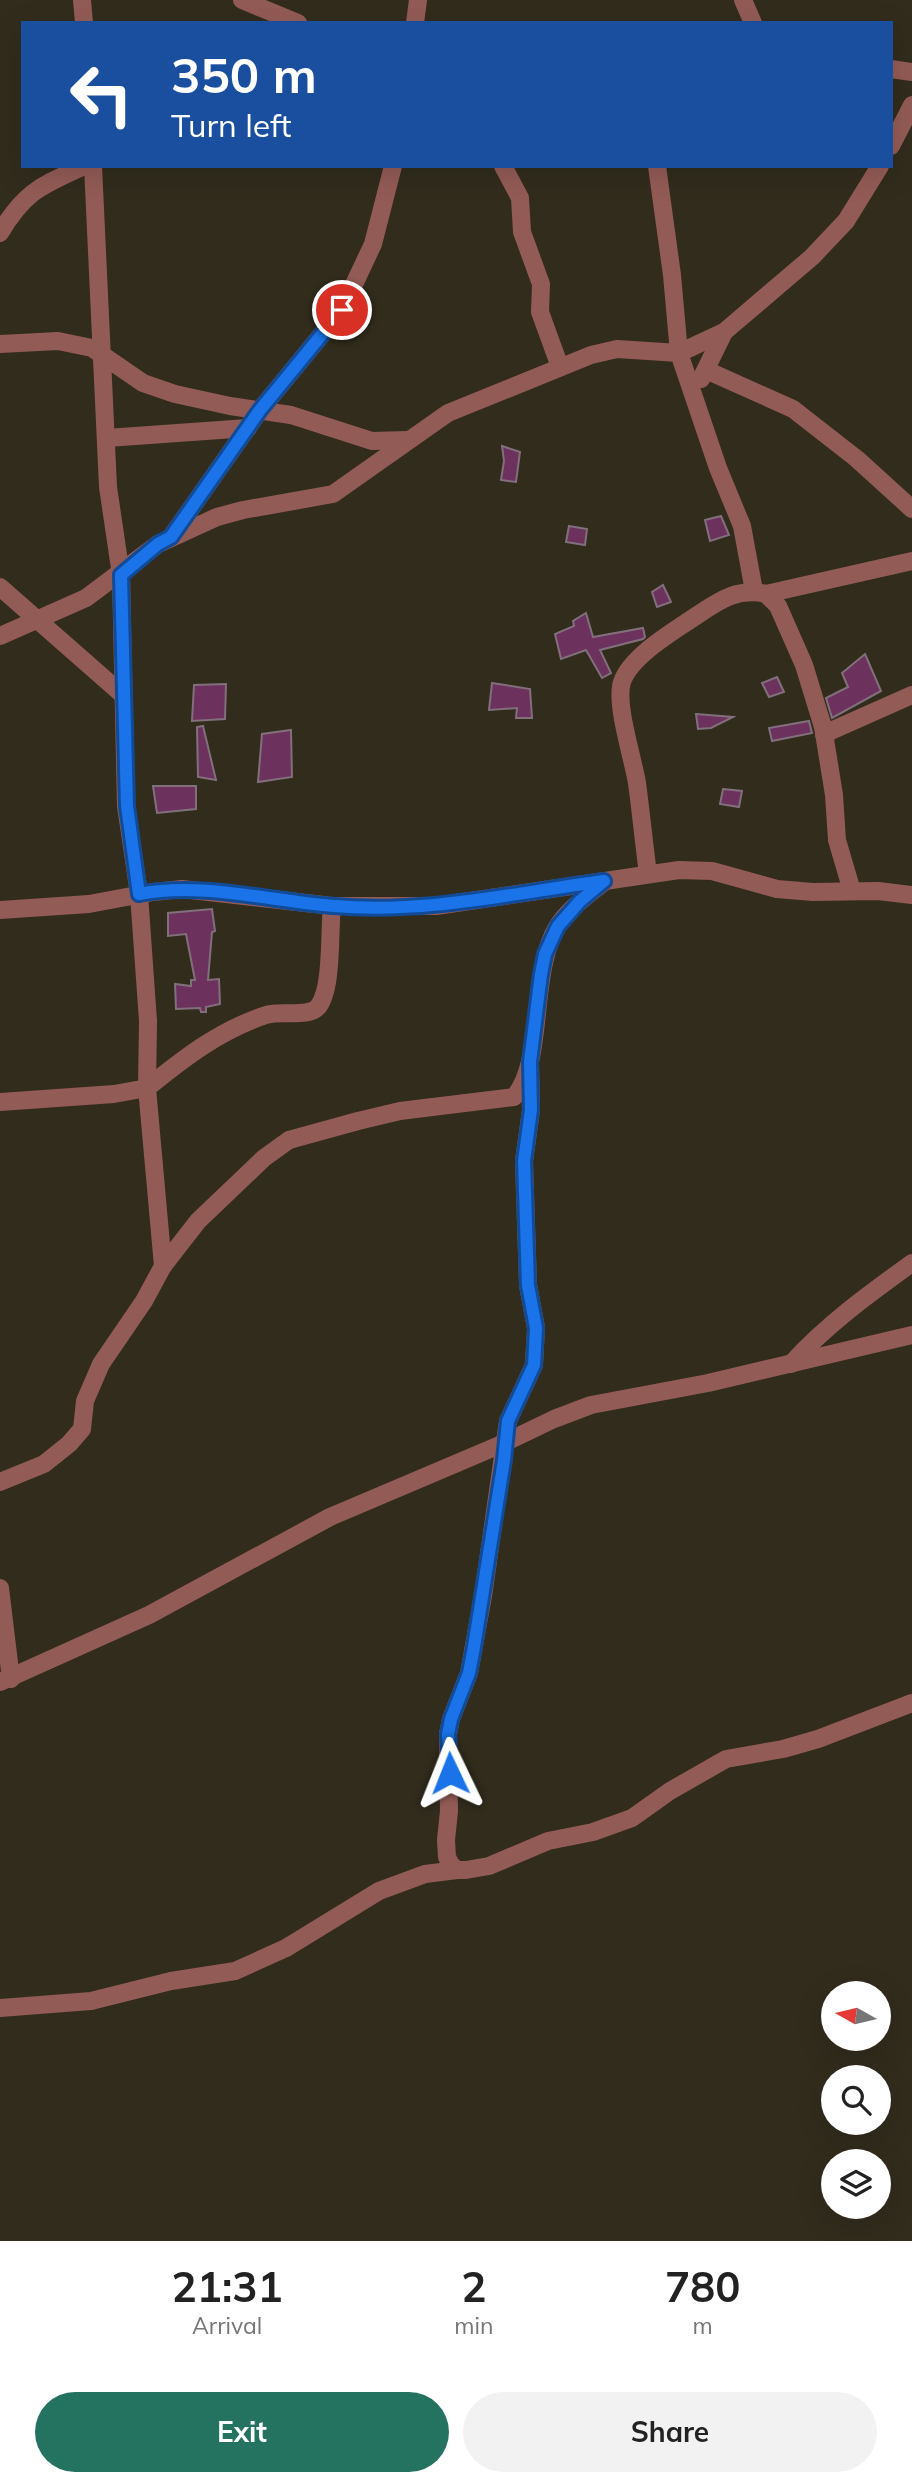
<!DOCTYPE html>
<style>
body{margin:0;font-family:Mulish,sans-serif;background:#f2f2f2;color:#222;height:100vh;display:flex;flex-direction:column;font-size:26px;white-space:nowrap}
*{box-sizing:border-box;margin:0}
p{font-size:23px;color:#767676}
.icon{flex:none;width:38px;height:38px;fill:none;stroke:currentColor;stroke-width:2;stroke-linecap:round;stroke-linejoin:round}
.map{position:relative;height:2241px;overflow:hidden}
.side{display:flex;flex-direction:column;background:#fff;flex:1}
.side>*{flex:none}
.guide{position:absolute;left:21px;top:21px;width:872px;height:147px;border-radius:0px;box-shadow:0 7px 28px #0002;background:#1a4fa0;color:#fff;overflow:hidden}
.needle{width:46px;rotate:278deg}
.controls{position:absolute;left:821px;top:1981px;display:grid;gap:14px}
.controls a{display:grid;place-items:center;width:70px;height:70px;border-radius:50%;background:#fff;box-shadow:0 7px 28px #0002;font-size:35px}
.pin{position:absolute;display:grid;place-items:center;width:60px;height:60px;color:#fff;margin:-30px;border:4px solid #fff;border-radius:50%;box-shadow:0 2px 7px #0007}
.me{position:absolute;width:77px;margin:-38px;rotate:358deg;stroke-linejoin:round;filter:drop-shadow(0 0 5px #0008)}
.turn{display:flex;align-items:center;gap:24px;height:147px;padding:0 35px;font-size:32px}
.turn .icon{width:91px;height:91px;stroke-width:2.5}
.turn b{display:block;font-size:49px;line-height:60px}
.eta{display:flex;justify-content:space-evenly;align-items:center;height:119px;text-align:center}
.eta b{font-size:42px;font-weight:700;line-height:49px}
.primary-button{display:flex;gap:14px;margin-top:auto;padding:14px 35px}
.primary-button a{flex:1;height:80px;border-radius:42px;background:#247361;color:#fff;font-size:28px;font-weight:700;line-height:80px;text-align:center}
.primary-button a+a{background:#f2f2f2;color:#222}
.map>svg:first-child{display:block}
</style>
<div class="map">
<svg width="912" height="2241" viewBox="0 0 912 2241">
<rect width="100%" height="100%" fill="#312c1c"/>
<!-- building -->
<g fill="#6d315e" stroke="#816f7b" stroke-width="2">
<path d="M502 446 520 452 516 482 501 480 504 461Z"/>
<path d="M721 516 729 535 710 541 705 520Z"/>
<path d="M569 526 587 529 585 545 566 542Z"/>
<path d="M663 585 671 602 657 607 652 592Z"/>
<path d="M586 613 593 637 643 628 645 637 643 639 600 650 611 673 602 678 586 650 561 659 555 634 574 626 573 621Z"/>
<path d="M865 654 881 691 832 718 826 698 848 687 842 673Z"/>
<path d="M777 677 784 692 769 697 762 683Z"/>
<path d="M492 683 530 689 532 718H516L517 708 489 710Z"/>
<path d="M226 684 225 719 192 721 194 685Z"/>
<path d="M696 714 733 717 711 728 698 729Z"/>
<path d="M809 721 812 733 772 741 769 728Z"/>
<path d="M203 726 216 780 198 777 197 727Z"/>
<path d="M291 730 292 777 258 782 262 734Z"/>
<path d="M153 786H196V809L157 813Z"/>
<path d="M723 789 742 791 739 807 720 804Z"/>
<path d="M212 909 215 931 212 932 208 980 219 979 220 1004 206 1007V1012H201L200 1008 176 1009 175 984 191 986V980H195L186 934 168 936V913Z"/>
</g>
<g fill="none" stroke-linecap="round" stroke-linejoin="round">
<!-- minor -->
<g stroke="#935b56" stroke-width="18">
<path d="M82 0 84 23"/>
<path d="M242 0 298 23"/>
<path d="M743 0 753 23"/>
<path d="M415 23 418 0"/>
<path d="M891 69 912 72"/>
<path d="M891 146 912 105"/>
<path d="M503 166 520 198 522 232 541 284 540 312 560 367"/>
<path d="M657 166 672 275 679 353 718 468 742 526 754 591"/>
<path d="M0 233C25 191 41 186 84 166"/>
<path d="M0 344 58 341 92 348 143 383 175 394 230 406 291 415 372 441 407 440"/>
<path d="M706 370 793 409 857 459 912 509"/>
<path d="M701 379 724 332"/>
<path d="M107 438 248 428"/>
<path d="M171 537 260 410 342 310 373 244 393 166"/>
<path d="M0 587 123 695"/>
<path d="M766 594 778 606 804 665 823 727 834 795 837 840 852 891"/>
<path d="M0 636 86 598 158 544 217 517 243 510 333 494 448 413 591 355 617 349 679 353 724 332 812 257 846 221 880 166"/>
<path d="M824 734 912 695"/>
<path d="M648 874C644 843 641 813 637 783 633 758 615 704 622 682 630 657 672 632 693 618 717 602 736 587 766 594L912 561"/>
<path d="M0 910 89 904 153 892 182 889 332 906H436L679 870 712 871 777 889 813 892 878 891 912 895"/>
<path d="M530 1062 531 1110 524 1161 528 1285 536 1328 534 1365 508 1421 483 1596 469 1673 451 1719 448 1734 449 1811 446 1840 447 1857 451 1865 457 1870H466L489 1866 548 1841 593 1832 632 1818 670 1791 726 1759 783 1749 818 1739 912 1703"/>
<path d="M0 1102 114 1094 147 1088 148 1021 139 894 126 806 121 575 108 487 93 166"/>
<path d="M163 1266 147 1088C184 1058 220 1030 266 1015 280 1010 308 1018 318 1007 333 989 329 930 332 906"/>
<path d="M791 1364C826 1325 869 1294 912 1263"/>
<path d="M0 1482 44 1464 69 1444 82 1429 85 1401 101 1364 144 1301 163 1266 198 1221 264 1158 289 1140 358 1121 400 1111 514 1097C545 1062 529 974 557 927 568 909 588 895 604 882"/>
<path d="M0 1588 11 1679"/>
<path d="M0 1682 149 1615 330 1517 502 1444 554 1419 591 1405 708 1383 912 1335"/>
<path d="M0 2008 91 2001 171 1981 235 1971 286 1948 379 1891 425 1874 457 1870"/>
</g>
</g>
<g fill="none" stroke-linecap="round" stroke-linejoin="round">
<!-- route casing -->
<g stroke="#114b97" stroke-width="18">
<path id="route" d="M342 310 260 410 171 537 158 544 121 575 127 806 139 894C203 882 270 901 334 906 425 914 514 893 604 881L580 901 558 926 545 954 541 974 530 1062 531 1110 524 1161 528 1285 536 1328 534 1365 508 1421 504 1460 474 1647 469 1673 451 1719 448 1734 450 1773"/>
</g>
<!-- route -->
<use href="#route" stroke="#1a73e8" stroke-width="12"/>
</g>
</svg>
<div class="controls">
<a><svg class="needle" viewBox="-14 -14 28 28"><path d="M0-13l5 13h-10z" fill="#e53935"/><path d="M0 13l5-13h-10z" fill="#767676"/></svg></a>
<a><svg class="icon" aria-label="search" viewBox="0 0 24 24"><circle cx="10" cy="10" r="6"/><path d="M15 15l6 6"/></svg></a>
<a><svg class="icon" aria-label="layers" viewBox="0 0 24 24"><path d="M12 4l9 5-9 5-9-5zM3 14l9 5 9-5"/></svg></a>
</div>
<div class="pin" style="left:342px;top:310px;background:#d93025"><svg class="icon" aria-label="arrive" viewBox="0 0 24 24"><path d="M6 21V4h12l-3 4 3 4H6"/></svg></div>
<svg class="me" style="left:450px;top:1773px" viewBox="-20 -20 40 40"><path d="M0-17L14 15 0 8-14 15z" fill="#1a73e8" stroke="#fff" stroke-width="4"/></svg>
<div class="guide">
<div class="turn"><svg class="icon" aria-label="left" viewBox="0 0 24 24"><path d="M17 20v-9H6M10 6l-5 5 5 5"/></svg><div><b>350 m</b>Turn left</div></div>
</div>
</div>
<section class="side">
<div class="eta">
<div><b>21:31</b><p>Arrival</p></div>
<div><b>2</b><p>min</p></div>
<div><b>780</b><p>m</p></div>
</div>
<div class="primary-button"><a>Exit</a><a>Share</a></div>
</section>
